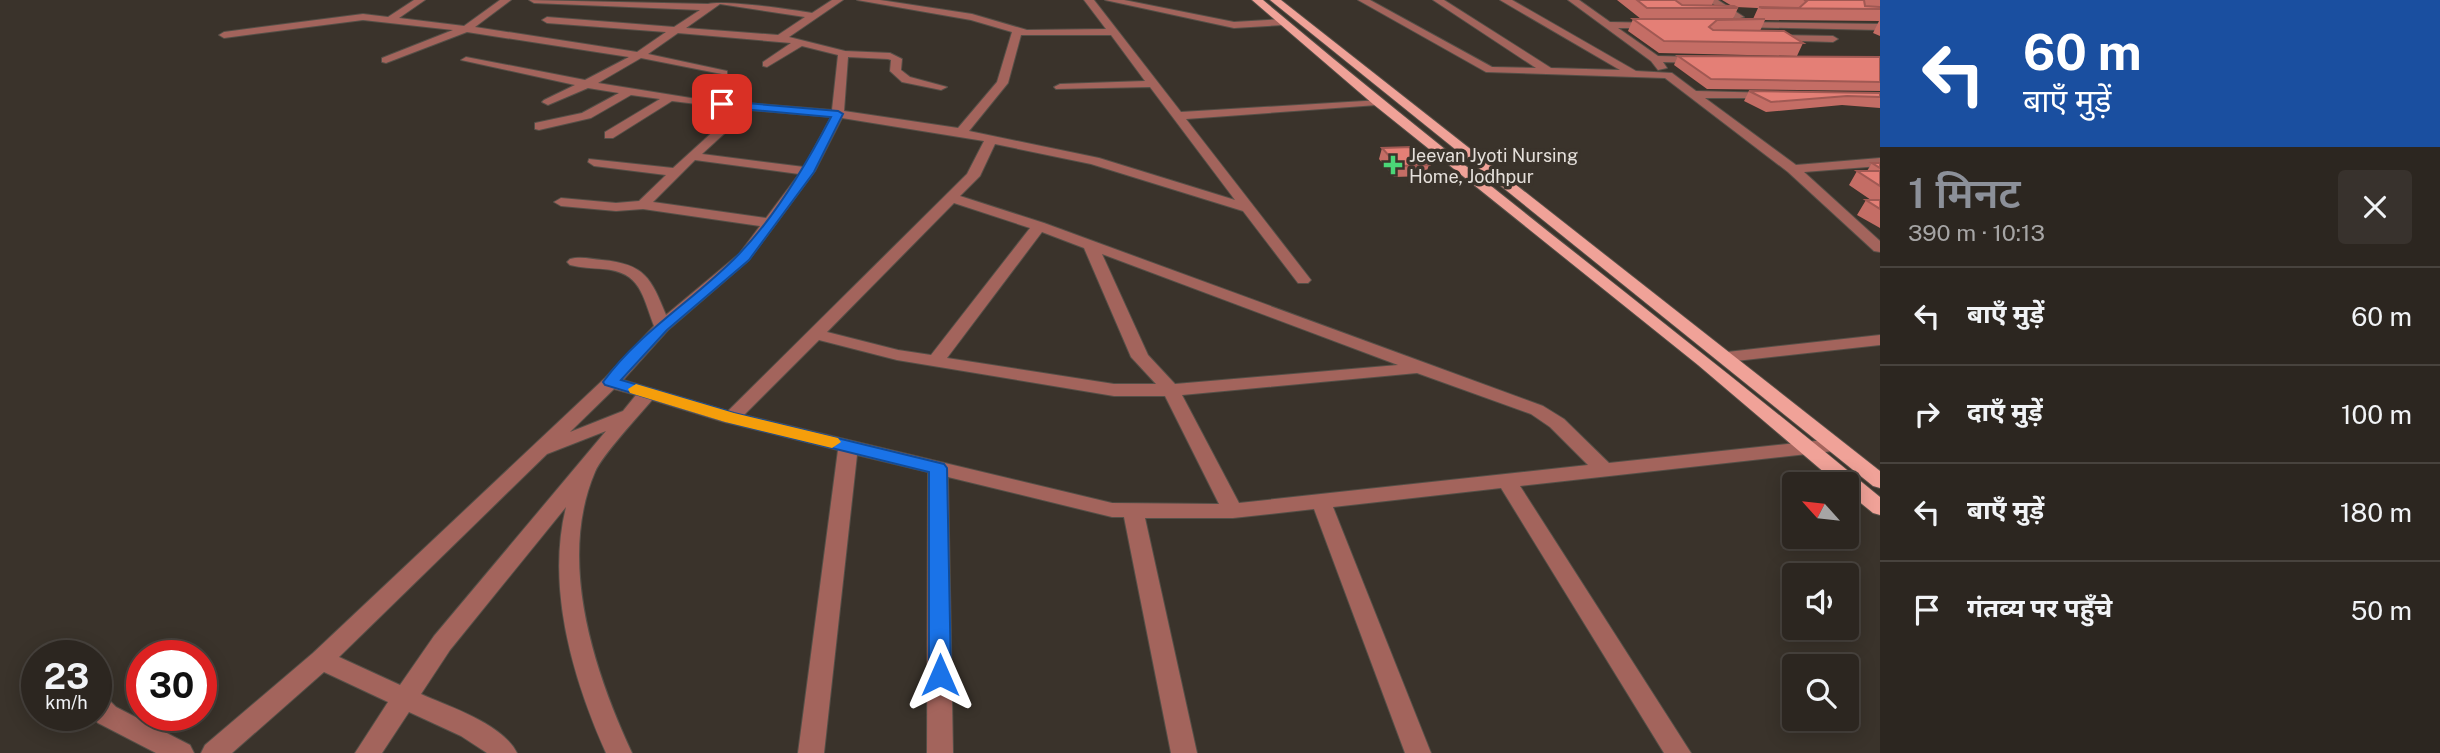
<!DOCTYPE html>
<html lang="hi">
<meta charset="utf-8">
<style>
body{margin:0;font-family:"Public Sans","Noto Sans Devanagari",sans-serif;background:#38322d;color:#f1f3f6;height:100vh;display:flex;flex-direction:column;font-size:26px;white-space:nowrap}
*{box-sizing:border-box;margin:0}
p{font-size:23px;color:#a6a5a5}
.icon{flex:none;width:38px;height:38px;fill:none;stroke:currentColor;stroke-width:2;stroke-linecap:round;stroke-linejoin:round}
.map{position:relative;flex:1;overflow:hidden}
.details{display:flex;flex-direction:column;background:#2c2620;width:560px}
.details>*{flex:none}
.top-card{background:#1a4fa0;color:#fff;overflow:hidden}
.needle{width:46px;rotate:297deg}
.tools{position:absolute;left:1782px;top:472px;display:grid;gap:14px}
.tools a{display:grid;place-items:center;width:77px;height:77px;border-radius:7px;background:#2c2620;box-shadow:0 4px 18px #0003,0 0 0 2px #48433e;font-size:35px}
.speed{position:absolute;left:21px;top:640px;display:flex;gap:14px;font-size:35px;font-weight:700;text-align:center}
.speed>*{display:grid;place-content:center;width:91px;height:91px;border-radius:50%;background:#2c2620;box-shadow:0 4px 18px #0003,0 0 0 2px #48433e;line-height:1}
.speed small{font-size:18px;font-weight:400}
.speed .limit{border:10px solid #d22;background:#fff;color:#111}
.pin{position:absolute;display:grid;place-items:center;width:60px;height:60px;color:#fff;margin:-30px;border-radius:14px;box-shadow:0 4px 10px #0006}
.me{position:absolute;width:77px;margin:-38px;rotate:0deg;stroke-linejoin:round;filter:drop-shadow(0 0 5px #0008)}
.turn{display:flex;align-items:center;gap:24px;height:147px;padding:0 28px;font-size:32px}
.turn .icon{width:91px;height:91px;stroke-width:2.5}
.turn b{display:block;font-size:49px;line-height:60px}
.round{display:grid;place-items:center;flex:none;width:74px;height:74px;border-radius:7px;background:#38322d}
.summary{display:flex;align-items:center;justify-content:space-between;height:119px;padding:0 28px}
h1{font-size:42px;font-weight:600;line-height:52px;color:#8c9099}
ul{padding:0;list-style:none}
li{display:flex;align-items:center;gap:21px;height:98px;padding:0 28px;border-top:2px solid #48433e}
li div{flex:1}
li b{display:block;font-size:26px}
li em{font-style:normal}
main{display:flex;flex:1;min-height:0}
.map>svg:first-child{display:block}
</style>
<main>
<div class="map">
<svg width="1880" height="753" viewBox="0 0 1880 753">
<rect width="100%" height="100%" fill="#3a332b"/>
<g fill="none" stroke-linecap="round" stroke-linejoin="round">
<!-- minor casing -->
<g stroke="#554f47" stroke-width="2">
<g id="minor">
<path d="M414 0H425L399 18 464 26 500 0H511L475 27 637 52 666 32 547 23 542 20 547 17 674 27 700 10 534 3 529 0 708 4C725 0 789 9 812 13L832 0H843L789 37 845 51 890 53 902 59 901 70 910 77 947 87 941 90 902 82 890 71 891 60 888 59 848 57 844 111 958 128 997 82 1012 32 971 20 857 0H880L972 14 1027 30 1106 29 1084 0H1094L1181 112 1381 100V104L1377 105 1186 119 1311 280 1308 283H1298L1243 211 1091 164 995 144 980 176 960 196 1044 223 1543 406 1564 419 1609 463 1834 439 1841 441 1843 445 1841 449 1834 451 1520 486 1691 753H1664L1501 488 1333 507 1431 753H1405L1314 509 1233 518H1145L1197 753H1171L1124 517H1112L948 477 953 753H927L928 472 857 455 824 753H798L838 450 724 422 652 400C638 417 602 455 595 472 557 561 594 671 632 753H606C573 679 546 588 566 507L450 650 421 694C450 707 503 724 517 753H487L461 736 409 712 382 753H355L388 702 324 672 232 753H201L205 745 313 653 605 378 654 326C642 295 641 272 603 269 592 268 581 268 570 265L567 262 570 259C580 256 592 259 602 260 645 264 651 278 666 315L739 254 760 226 643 209 616 211 561 206 554 202 561 198 616 203 639 201 666 175 594 166 588 162 589 159 673 168 738 109 672 101 613 138H605V132L660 99 631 95 591 118 539 130 535 129V123L582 113 619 93 588 88 548 105 542 102 544 100 575 85 461 60 466 57 585 80 629 57 467 32 386 63 382 62V58L453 30 363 20 224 38 219 35 224 32 363 14 388 17ZM720 4 805 17 778 35 686 28ZM678 33 791 43 763 62V66L767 67 802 46 838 55 832 110 697 99 598 83 641 58 727 75V71L648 54ZM1021 35H1111L1145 81 1060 84 1054 87 1056 89 1150 87 1235 200 1099 158 969 131 1008 83ZM750 110 831 117 804 167 702 154ZM842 118 984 141 967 174 728 411 623 380 668 330 749 260 815 171ZM695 160 799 174 766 218 653 202ZM954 203 1030 228 931 355 898 350 827 332ZM1042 232 1084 248 1131 357 1156 384H1114L947 358ZM1102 254 1398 365 1175 384 1148 355ZM819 340 897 360 1114 396H1165L1219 504 1112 503 744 415ZM1417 373 1531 414 1550 427 1588 465 1239 503 1182 395ZM614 389 636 395 623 411 570 432ZM606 431 434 636 400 685 339 657 547 454Z"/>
<path d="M1105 0H1124L1234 22 1283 19 1288 22 1283 25 1234 28Z"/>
<path d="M1358 0H1370L1492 67 1536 68 1433 0H1444L1551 68 1620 70 1500 0H1512L1636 71 1672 73 1696 91 1773 93 1775 95 1769 98H1705L1796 165 1880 158V166L1804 172 1880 241V252L1874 251 1788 172 1665 78 1486 72Z"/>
<path d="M1568 0H1579L1610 22 1656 23V27L1653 28H1618L1658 56 1698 57 1703 60 1698 63 1663 62 1667 68 1658 70 1651 61Z"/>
<path d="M1707 0H1718L1744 17 1736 19Z"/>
<path d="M1740 22 1880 24V30L1737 27V23Z"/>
<path d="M1774 35 1833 36 1838 39 1833 42 1770 40 1769 38Z"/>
<path d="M1880 335V345L1727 362 1718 357 1727 352Z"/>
<path d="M71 646 79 649 83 656H58L62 649Z"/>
<path d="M96 693 105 696 116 707 190 745 194 753H156L98 723 91 716H96Z"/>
</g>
</g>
<!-- major casing -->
<g stroke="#554f47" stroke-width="2">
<g id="major">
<path d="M1252 0H1263C1465 170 1676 329 1880 497V515L1873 513 1846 491V485H1839L1698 365 1373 104Z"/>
<path d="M1270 0H1281L1880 471V488L1873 486Z"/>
</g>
</g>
<!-- minor -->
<use href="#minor" fill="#a3645c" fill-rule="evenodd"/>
<!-- major -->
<use href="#major" fill="#f0a298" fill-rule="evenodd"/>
</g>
<!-- wall -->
<g fill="#c46d65" fill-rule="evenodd">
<path d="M1617 0H1714L1712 5 1732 6 1722 0H1880V36L1873 33 1879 21 1765 20 1760 31 1803 43 1797 56 1659 53 1628 31 1633 19H1641ZM1736 7 1757 8H1758L1753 19H1733L1738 8Z"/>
<path d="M1678 56 1880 57V91L1707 89 1674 65Z"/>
<path d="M1749 91 1880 93V108L1842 105 1766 112 1744 101Z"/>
<path d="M1382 148 1429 165 1425 176 1394 177 1379 159Z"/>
<path d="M1872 163H1880V228L1857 215 1866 200H1871L1849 185 1857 171H1867Z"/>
</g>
<!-- building -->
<g fill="#e47f76" stroke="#a05953" stroke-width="2">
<path d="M1637 0H1675L1682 5 1734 6 1738 8H1647Z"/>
<path d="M1804 0H1864L1865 6 1880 7V9L1762 8 1759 7 1799 8 1807 1Z"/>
<path d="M1633 19H1765L1717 20 1709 27 1713 30 1784 31 1803 43 1664 41Z"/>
<path d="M1678 56 1880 57V82L1711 79Z"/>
<path d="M1749 91 1880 93V97L1847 96 1771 102Z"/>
<path d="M1412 147 1429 165 1398 166 1382 148Z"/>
<path d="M1872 163H1880V168Z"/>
<path d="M1857 171H1880V186Z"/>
<path d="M1866 200H1880V209Z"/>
</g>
<!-- route -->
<path fill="#1a73e8" stroke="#114b97" stroke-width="2" d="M722 101 838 111 843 114 814 172 749 260 667 330 621 380 734 413 944 464 947 468 951 675 947 682 940 685 932 682 929 675V472L731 423 605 385 603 382C640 331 696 299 739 254 775 217 807 163 831 117L719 107 717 104Z"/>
<!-- slow -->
<path fill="#f59e0b" d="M636 384 734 413 838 438 841 442 832 448 725 422 630 393 628 389Z"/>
<!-- markers -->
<path fill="#4bd677" stroke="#3a332b" stroke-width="2.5" d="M1389.5 154.5h7v7h7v7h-7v7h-7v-7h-7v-7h7z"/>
<g text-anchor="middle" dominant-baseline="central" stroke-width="7" stroke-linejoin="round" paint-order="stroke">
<!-- far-poi labels -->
<g font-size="18" fill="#e5e0db" stroke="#3a332b" text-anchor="start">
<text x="1409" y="155">Jeevan Jyoti Nursing<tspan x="1409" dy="21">Home, Jodhpur</tspan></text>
</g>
</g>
</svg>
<div class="tools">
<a><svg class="needle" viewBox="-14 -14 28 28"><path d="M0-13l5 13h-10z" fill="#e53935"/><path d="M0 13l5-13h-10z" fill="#a6a5a5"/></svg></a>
<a><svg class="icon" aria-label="sound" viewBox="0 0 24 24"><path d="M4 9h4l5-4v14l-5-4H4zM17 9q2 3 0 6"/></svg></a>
<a><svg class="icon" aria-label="search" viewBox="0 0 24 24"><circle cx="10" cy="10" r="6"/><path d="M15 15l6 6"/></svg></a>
</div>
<div class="speed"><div>23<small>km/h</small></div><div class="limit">30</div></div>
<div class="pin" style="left:722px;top:104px;background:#d93025"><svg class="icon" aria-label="arrive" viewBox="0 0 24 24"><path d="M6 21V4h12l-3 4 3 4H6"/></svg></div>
<svg class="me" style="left:940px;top:675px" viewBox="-20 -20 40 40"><path d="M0-17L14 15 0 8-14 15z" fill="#1a73e8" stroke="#fff" stroke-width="4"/></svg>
</div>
<section class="details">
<div class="top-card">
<div class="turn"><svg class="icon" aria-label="left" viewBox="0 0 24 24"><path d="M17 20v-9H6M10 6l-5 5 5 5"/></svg><div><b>60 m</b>बाएँ मुड़ें</div></div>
</div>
<div class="summary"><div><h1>1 मिनट</h1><p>390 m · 10:13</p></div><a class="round"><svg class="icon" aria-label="close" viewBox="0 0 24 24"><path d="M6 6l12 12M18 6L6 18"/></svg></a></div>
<ul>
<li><svg class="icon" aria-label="left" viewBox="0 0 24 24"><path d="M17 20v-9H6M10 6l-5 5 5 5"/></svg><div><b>बाएँ मुड़ें</b></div><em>60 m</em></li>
<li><svg class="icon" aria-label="right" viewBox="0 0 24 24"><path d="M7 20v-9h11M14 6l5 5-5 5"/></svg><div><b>दाएँ मुड़ें</b></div><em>100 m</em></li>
<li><svg class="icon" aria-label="left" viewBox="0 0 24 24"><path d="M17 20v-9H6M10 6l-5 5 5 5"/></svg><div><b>बाएँ मुड़ें</b></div><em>180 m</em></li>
<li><svg class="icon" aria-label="arrive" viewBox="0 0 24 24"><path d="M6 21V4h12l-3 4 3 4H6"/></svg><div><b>गंतव्य पर पहुँचे</b></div><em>50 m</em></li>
</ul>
</section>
</main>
